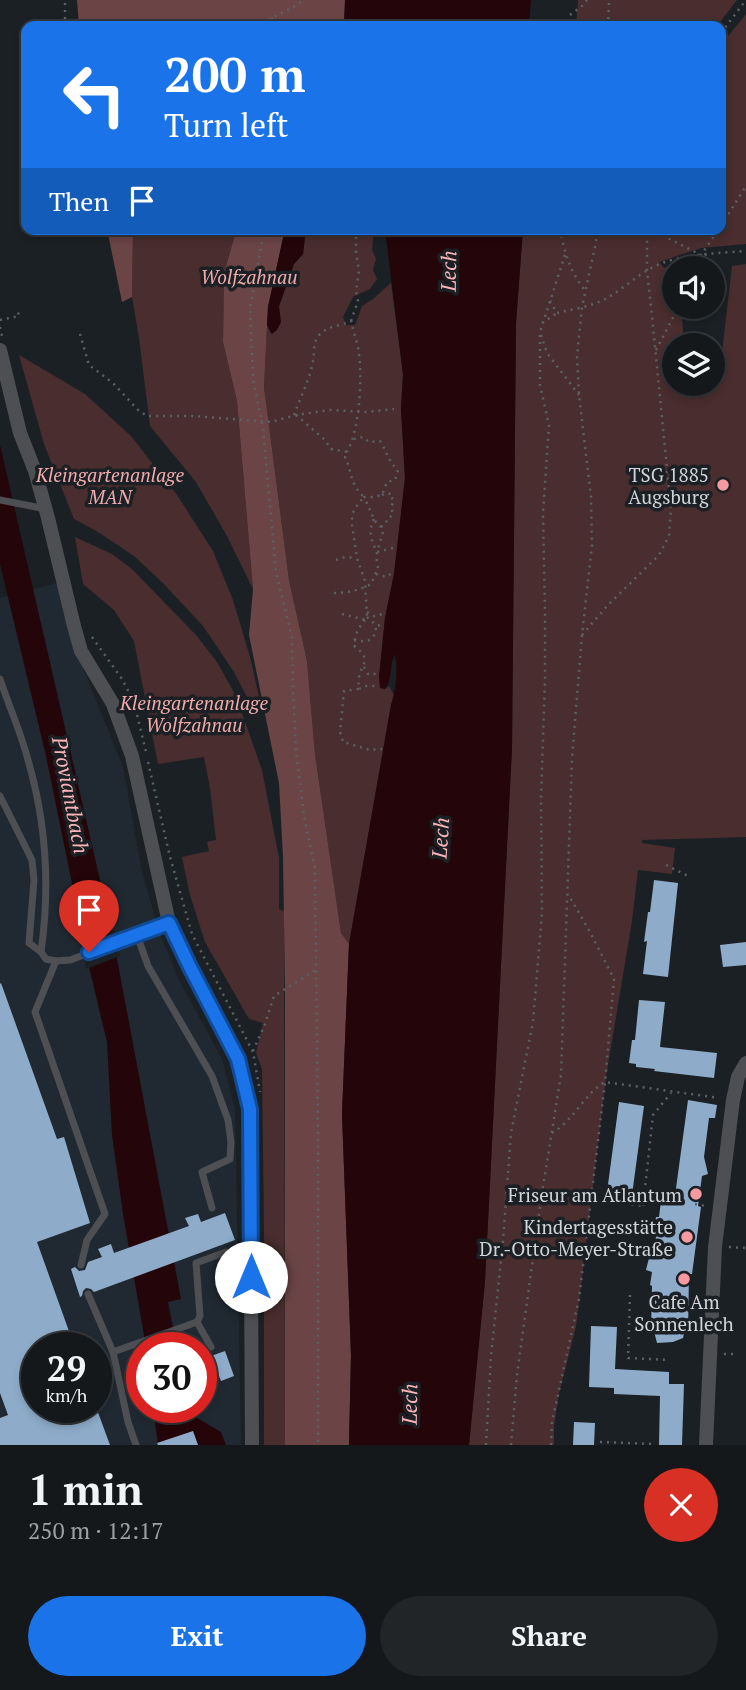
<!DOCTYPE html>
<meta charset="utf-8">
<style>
body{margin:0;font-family:"PT Serif",serif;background:#212528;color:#f1f3f6;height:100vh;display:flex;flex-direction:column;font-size:26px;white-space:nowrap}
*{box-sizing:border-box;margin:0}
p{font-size:23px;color:#9da0a3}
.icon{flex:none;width:38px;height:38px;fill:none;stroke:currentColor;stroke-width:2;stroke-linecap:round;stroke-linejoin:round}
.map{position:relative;height:1445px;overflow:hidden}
.panel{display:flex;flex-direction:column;background:#14181b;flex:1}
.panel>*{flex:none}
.guide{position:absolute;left:21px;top:21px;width:705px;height:214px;border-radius:14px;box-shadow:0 4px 10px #0003,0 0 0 2px #33373a;background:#1a73e8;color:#fff;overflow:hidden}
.tools{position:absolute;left:662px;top:256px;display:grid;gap:14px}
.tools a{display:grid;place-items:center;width:63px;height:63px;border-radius:50%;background:#14181b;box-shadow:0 4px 10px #0003,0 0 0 2px #33373a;font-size:35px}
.speed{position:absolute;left:21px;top:1332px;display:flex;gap:14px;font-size:35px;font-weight:700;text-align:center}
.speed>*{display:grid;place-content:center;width:91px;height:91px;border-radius:50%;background:#14181b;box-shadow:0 4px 10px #0003,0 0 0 2px #33373a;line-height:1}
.speed small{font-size:18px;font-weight:400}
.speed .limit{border:10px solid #d22;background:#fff;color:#111}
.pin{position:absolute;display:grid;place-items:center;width:60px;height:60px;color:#fff;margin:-72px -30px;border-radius:50% 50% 50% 0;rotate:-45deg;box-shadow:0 0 7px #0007}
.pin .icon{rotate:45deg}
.me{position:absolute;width:77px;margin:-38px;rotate:0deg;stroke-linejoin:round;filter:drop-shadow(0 0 5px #0008)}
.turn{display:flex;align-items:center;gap:24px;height:147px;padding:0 28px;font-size:32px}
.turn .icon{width:91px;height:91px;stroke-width:2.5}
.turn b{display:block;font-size:49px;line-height:60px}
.then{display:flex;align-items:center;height:66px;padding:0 28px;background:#0003;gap:14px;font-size:26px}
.round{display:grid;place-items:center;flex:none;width:74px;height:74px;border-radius:37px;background:#212528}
.headline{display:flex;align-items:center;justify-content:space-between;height:119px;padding:0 28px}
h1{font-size:42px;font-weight:700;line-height:52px}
.cta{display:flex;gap:14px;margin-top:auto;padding:14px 28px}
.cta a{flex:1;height:80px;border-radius:42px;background:#1a73e8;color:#fff;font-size:28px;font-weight:700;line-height:80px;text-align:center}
.cta a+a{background:#212528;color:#f1f3f6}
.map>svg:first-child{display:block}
</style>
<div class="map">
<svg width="746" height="1445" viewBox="0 0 746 1445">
<rect width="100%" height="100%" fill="#1b2024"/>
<!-- built -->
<path fill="#202932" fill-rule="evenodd" d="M61 582 68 631 123 767 142 872 160 934 179 980 222 1059 235 1110 241 1445H0V598ZM37 1348H96V1407H37ZM142 1348H201V1407H142Z"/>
<!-- green -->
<g fill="#4a2d2e">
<path d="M578 0H737L717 26H576Z"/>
<path d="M746 14V244L701 248 659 262 664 268 672 264 682 268H674V306H681L684 345H674V383H712V364L721 361 732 266 746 264V837L642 840V843L675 848 672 874 638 870 632 921 606 1077 576 1327 559 1393 554 1426V1445H469L485 1281 512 748 516 323 523 229H721V45Z"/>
<path d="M133 229H233L236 231 224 273 223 342 237 401 253 589 227 536 196 482 150 426 139 338 132 297Z"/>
<path d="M306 229H374L372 250 376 259 373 270 377 279 370 289 353 297 343 317 346 325H355L362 306 373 299 391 283 403 374 401 409 405 478 394 574 385 618 379 677 385 689 389 686 394 695 391 705 349 944 341 933 315 754 307 661 289 580 264 387 267 325 271 334 279 306 294 264 303 254Z"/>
<path d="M19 355 85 394 131 436 177 495 213 551 233 600 250 657 262 710 255 713 234 672 203 626 163 583 134 556 98 532 74 519 44 444Z"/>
<path d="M75 537 112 554 133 570 196 635 217 662 236 696 262 770 279 858V909L284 911 285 1445H264V1230L262 1069 256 1053 263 1023 249 1019 205 942 190 895 182 857 209 851 207 842 216 840 210 788 204 757 158 764 134 641 114 610 83 584Z"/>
</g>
<!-- forest -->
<g fill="#6b4446">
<path d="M77 0H345L344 26H79Z"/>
<path d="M107 229H133L132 297 122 302Z"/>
<path d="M233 229H285L268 307 264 387 289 580 307 661 315 754 341 933 349 944 342 1114 351 1355 349 1445H285V990L283 857 279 783 249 635 253 589 237 401 223 342 224 273 236 231Z"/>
</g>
<!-- water -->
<g fill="#240509">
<path d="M345 0H531L529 26H344Z"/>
<path d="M285 229H306L303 254 294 264 279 306 281 322 277 330 272 334 267 325 268 307Z"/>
<path d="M385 229H523L516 323 512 748 485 1281 469 1445H349L351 1355 342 1114 349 944 391 705C396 689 398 671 395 654 389 664 393 680 385 689L380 688 379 677 385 618 394 574 405 478 401 409 403 374Z"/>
<path d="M0 445 112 932 181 1299 168 1302 177 1347H146L123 1214 112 1135 107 1042 89 967 46 756 0 564Z"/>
<path d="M153 1407H190L192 1415 221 1432 226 1445H158Z"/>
</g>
<!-- pier -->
<path fill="#1b2024" d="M115 930 120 956 86 969 81 943Z"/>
<!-- building -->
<g fill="#8eacca">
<path d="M654 880 678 883 668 977 643 974 647 941 644 942 648 912H650Z"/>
<path d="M746 942V965L723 967 720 945Z"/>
<path d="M1 983 57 1139 64 1137 90 1223 37 1242 75 1348H37V1407H96L110 1445H0V1418L8 1415 0 1393V984Z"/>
<path d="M639 1000 665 1002 660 1047 717 1053 714 1078 654 1071 655 1069 636 1067V1064L629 1063 632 1040H635Z"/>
<path d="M688 1100 717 1105 715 1118H709L704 1157 708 1174 702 1176 698 1206 701 1207 692 1274H689L688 1334H684L683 1338 673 1342 657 1343 654 1331 651 1330 652 1286 650 1285 652 1272 646 1270 651 1250 654 1251 657 1229 654 1228 656 1217H659L661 1201 674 1203Z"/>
<path d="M619 1102 644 1106 632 1195 607 1192Z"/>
<path d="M225 1213 235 1240 94 1292 91 1289 86 1288 83 1291 82 1296 80 1297 71 1269 75 1267 79 1271 85 1270 88 1262 102 1257 98 1249 111 1244 114 1253 189 1226 185 1218 198 1214 201 1222Z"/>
<path d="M591 1326 617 1327 615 1369 669 1372V1384H684L682 1445H659L660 1396 614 1394V1388L589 1387Z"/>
<path d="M225 1351 234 1376 221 1381 211 1356Z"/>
<path d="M574 1422 595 1423 594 1445H573Z"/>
<path d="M193 1431 198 1445H158L157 1443Z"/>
</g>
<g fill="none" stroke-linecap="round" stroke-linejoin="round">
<!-- path -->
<g stroke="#5d6165" stroke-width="2.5" stroke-dasharray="2 5" stroke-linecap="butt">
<path d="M570 15 582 6 587 0"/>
<path d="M271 18 280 26"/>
<path d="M65 26V0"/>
<path d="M256 26 295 6 304 0"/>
<path d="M608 26 609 0"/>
<path d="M721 33 746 0"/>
<path d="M721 226 746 186"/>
<path d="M267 229 262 241 250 308 253 379 263 428 276 572 292 638 293 691 296 750 304 816 315 868 318 1132V1445"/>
<path d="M560 229C565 255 570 271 586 292"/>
<path d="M650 229 701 255 719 229"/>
<path d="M565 255 540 332 547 353 579 395"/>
<path d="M699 268 706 254"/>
<path d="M550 301 557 313C574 309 594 306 609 297 627 286 644 269 665 262 688 254 721 253 746 251"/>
<path d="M0 320 19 316 18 312"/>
<path d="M351 321 358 301 356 291 359 271 356 252V229"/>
<path d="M542 323 557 313"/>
<path d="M0 327 2 336"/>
<path d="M80 334 89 365 113 383 138 410 147 416H193L271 422 296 415 330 410 366 412 394 409"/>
<path d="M656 350 679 306"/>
<path d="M294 415C300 398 310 379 313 361 315 352 312 342 320 334 328 326 341 326 351 321 353 330 356 339 358 348 363 374 360 429 347 452"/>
<path d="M296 415 325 440 331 449 347 452 345 457C353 474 349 483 364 497L358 504 352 514V525L357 558 365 581 367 617C360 626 353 635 355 647 372 659 362 663 359 677 358 681 359 685 359 689L344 691 340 732 343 742 370 750 382 749"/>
<path d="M382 495 386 493 395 495"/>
<path d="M374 519C368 531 371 540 377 552L393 548"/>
<path d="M381 527 386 523 387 519 393 515 391 506 394 502 390 494"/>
<path d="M336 560 345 557 356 558"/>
<path d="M376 574 386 577 392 573"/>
<path d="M334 593C346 593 361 590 371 584L378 568 376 556 383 532 381 527 375 521 364 497H372L382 495 387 482 395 480 398 470C388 461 387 452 380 441L369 442 363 437 354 439"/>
<path d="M367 612 374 616 383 614"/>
<path d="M342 614 365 620"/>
<path d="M367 617 376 625 383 626"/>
<path d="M582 635 608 605 659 555 669 536 671 509 652 316 647 271V229"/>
<path d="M92 637 122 679 134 702 146 752"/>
<path d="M354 640C367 643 376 641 376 625"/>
<path d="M364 667 368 674 373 673 378 676"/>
<path d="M359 689 365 686H375"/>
<path d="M148 762 170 857 192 934 253 1052 260 1092"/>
<path d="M666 865 690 877"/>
<path d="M253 1051 265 1024 274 996 316 970"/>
<path d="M552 1133C573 1121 586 1092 605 1082L719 1098"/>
<path d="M590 1199 643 1206 654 1198 674 1200"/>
<path d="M695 1204 706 1206"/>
<path d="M643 1206 653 1115 671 1093"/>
<path d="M729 1247 746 1248"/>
<path d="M630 1295 628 1358 669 1360"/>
<path d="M724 1354H738"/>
<path d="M600 1442 653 1444"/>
<path d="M486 1445 491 1356 503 1241 511 1133 533 1022 542 913 541 800 545 678V614L543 513 549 425 540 385V332"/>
<path d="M511 1445 517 1375 541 1199 561 1075 572 758 582 635 592 545 591 497 579 395 577 357 582 307 596 242 597 229"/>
<path d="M551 1445 552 1422 579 1299 605 1082 614 979 590 932 568 894"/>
</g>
<!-- lane -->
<g stroke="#4d4f52" stroke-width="7">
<path d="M0 500 46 509"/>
<path d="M0 679C9 706 21 733 28 760 46 822 50 889 41 952L46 959 56 961 70 960 169 923"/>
<path d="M0 796 32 860 34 880 29 943 41 952"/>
<path d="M137 935 148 966 212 1076 228 1120 231 1142 230 1159 202 1172 212 1208"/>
<path d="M56 961 35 1012 105 1214 87 1240 81 1265"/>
<path d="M88 1294 113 1352 128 1422 136 1445"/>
<path d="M197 1322 211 1347"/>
<path d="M113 1352 197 1322 200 1316 196 1263 226 1252"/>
</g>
<!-- street -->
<g stroke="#4d4f52" stroke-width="14">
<path d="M0 350 20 433 35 471 48 518 74 626 81 651 113 704 132 756 169 923 190 967 238 1059 250 1109 252 1445"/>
<path d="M706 1445 715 1247 733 1100 738 1077 746 1063"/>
</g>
</g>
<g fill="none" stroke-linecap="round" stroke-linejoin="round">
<!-- route casing -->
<g stroke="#114b97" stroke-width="18">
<path id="route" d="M89 952 169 923 190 967 238 1059 250 1109 251 1277"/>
</g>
<!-- route -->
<use href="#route" stroke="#1a73e8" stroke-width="12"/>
</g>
<!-- markers -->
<g fill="#f49aa0" stroke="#1b2024" stroke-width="2.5">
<circle cx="723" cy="485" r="7"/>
<circle cx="696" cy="1194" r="7"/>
<circle cx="687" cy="1237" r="7"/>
<circle cx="684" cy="1279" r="7"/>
</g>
<g text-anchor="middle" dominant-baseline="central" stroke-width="7" stroke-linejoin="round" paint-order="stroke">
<!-- park labels -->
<g font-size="19" font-style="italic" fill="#f2aaad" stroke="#1b2024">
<text x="249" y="276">Wolfzahnau</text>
<text x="110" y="474">Kleingartenanlage<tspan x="110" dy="22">MAN</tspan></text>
<text x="194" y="702">Kleingartenanlage<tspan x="194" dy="22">Wolfzahnau</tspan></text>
</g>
<!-- poi labels -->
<g font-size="19" fill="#d1d4d8" stroke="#1b2024" text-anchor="end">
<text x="709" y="474">TSG 1885<tspan x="709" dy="22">Augsburg</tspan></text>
<text x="682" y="1194">Friseur am Atlantum</text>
<text x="673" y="1226">Kindertagesstätte<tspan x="673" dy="22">Dr.-Otto-Meyer-Straße</tspan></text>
<text x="684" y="1301" text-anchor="middle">Cafe Am<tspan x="684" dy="22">Sonnenlech</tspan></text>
</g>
<!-- water labels -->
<g font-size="21" font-style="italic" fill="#fdb4b8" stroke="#1b2024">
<text transform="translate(448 271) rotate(-89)">Lech</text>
<text transform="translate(71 795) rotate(79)">Proviantbach</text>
<text transform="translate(440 838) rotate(-86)">Lech</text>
<text transform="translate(409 1404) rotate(-89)">Lech</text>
</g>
</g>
</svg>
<div class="tools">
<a><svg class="icon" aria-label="sound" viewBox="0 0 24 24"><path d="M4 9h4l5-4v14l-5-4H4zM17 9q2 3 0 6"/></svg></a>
<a><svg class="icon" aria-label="layers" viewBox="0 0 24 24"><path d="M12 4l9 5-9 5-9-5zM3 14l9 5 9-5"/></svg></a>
</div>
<div class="speed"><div>29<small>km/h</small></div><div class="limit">30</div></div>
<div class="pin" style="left:89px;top:952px;background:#d93025"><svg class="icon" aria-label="arrive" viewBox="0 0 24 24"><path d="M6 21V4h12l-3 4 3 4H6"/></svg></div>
<svg class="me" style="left:251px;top:1277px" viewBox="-20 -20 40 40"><circle r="19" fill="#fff"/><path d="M0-13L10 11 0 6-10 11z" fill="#1a73e8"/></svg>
<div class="guide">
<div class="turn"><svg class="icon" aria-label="left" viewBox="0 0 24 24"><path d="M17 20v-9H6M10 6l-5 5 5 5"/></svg><div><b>200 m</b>Turn left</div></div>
<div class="then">Then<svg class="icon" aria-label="arrive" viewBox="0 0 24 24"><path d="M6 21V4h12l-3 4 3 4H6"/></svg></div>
</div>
</div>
<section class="panel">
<div class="headline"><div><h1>1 min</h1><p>250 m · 12:17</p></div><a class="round" style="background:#d93025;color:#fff"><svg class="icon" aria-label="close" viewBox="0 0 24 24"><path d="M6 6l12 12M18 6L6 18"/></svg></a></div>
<div class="cta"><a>Exit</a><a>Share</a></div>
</section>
